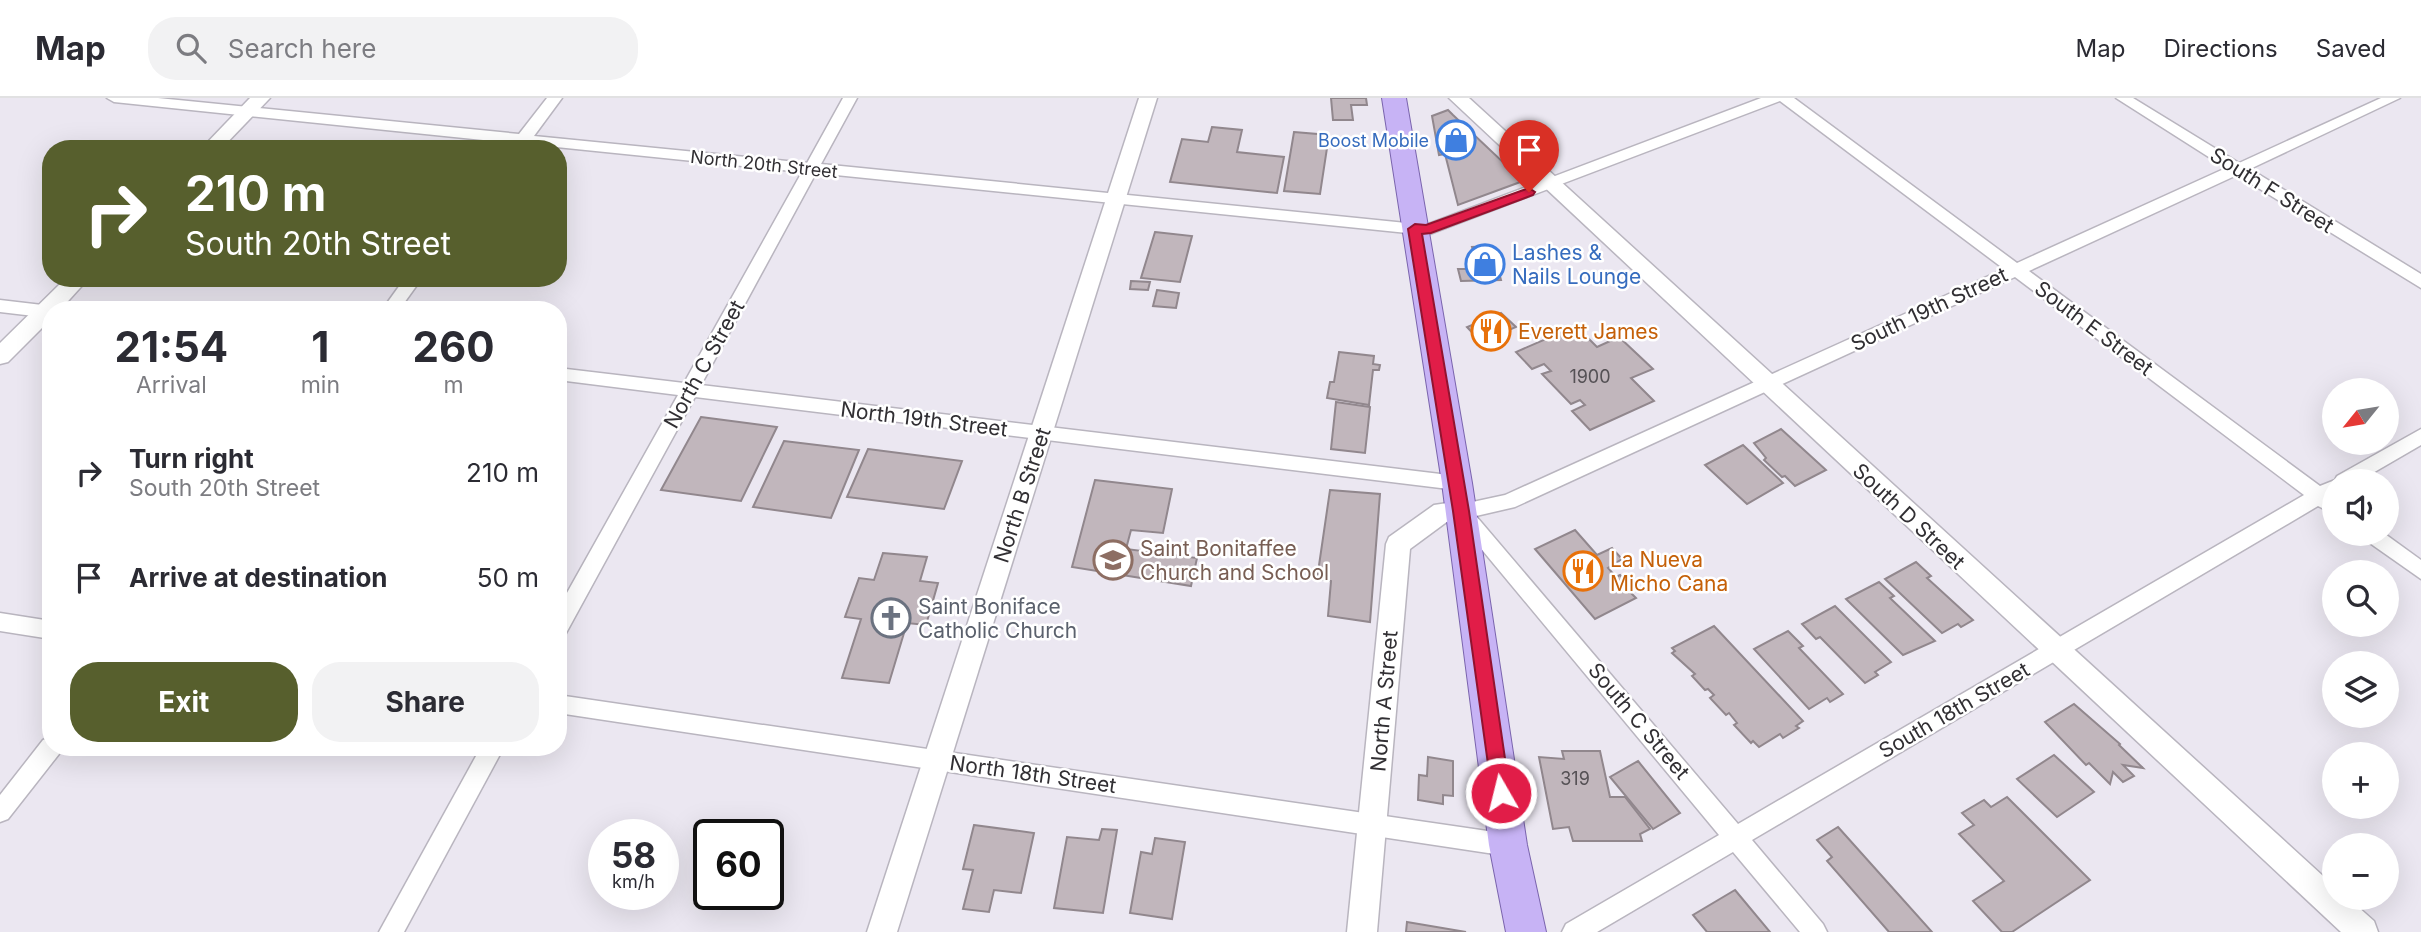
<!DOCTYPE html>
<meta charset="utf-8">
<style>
body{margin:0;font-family:Inter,sans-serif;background:#f2f2f3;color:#2b2b33;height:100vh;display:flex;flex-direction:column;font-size:26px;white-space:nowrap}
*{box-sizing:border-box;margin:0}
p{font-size:23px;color:#7c7c81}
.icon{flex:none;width:38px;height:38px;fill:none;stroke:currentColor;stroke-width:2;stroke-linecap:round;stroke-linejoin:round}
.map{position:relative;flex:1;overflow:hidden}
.details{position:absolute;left:42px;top:203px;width:525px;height:455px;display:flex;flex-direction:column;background:#fff;border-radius:28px;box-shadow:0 7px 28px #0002}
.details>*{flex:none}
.banner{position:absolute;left:42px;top:42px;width:525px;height:147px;border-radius:28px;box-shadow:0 7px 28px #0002;background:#575f2d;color:#fff;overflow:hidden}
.needle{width:46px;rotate:240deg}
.tools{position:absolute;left:2322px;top:280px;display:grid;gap:14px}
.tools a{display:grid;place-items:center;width:77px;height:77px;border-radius:50%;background:#fff;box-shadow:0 7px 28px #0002;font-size:35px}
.speed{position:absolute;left:588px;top:721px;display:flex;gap:14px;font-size:35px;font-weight:700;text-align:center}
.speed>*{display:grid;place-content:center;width:91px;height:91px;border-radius:50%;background:#fff;box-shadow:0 7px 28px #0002;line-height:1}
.speed small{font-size:18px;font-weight:400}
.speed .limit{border:4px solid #111;border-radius:10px;background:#fff;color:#111}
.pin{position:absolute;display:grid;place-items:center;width:60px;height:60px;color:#fff;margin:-72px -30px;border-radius:50% 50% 50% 0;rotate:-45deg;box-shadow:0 0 7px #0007}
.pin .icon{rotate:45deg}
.me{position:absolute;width:77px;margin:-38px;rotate:352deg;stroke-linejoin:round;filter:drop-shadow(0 0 5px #0008)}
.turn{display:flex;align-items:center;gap:24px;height:147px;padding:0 28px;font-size:32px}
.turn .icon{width:91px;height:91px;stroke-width:2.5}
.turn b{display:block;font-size:49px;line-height:60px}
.eta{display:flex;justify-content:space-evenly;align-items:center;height:119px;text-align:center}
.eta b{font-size:42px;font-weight:700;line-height:49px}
.cta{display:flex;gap:14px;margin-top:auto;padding:14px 28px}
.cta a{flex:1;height:80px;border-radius:28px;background:#575f2d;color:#fff;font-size:28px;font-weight:700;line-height:80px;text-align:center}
.cta a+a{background:#f2f2f3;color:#2b2b33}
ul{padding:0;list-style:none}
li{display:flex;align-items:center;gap:21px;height:105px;padding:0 28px}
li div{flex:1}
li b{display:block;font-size:26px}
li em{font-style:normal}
header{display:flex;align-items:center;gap:42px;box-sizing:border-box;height:98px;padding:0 35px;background:#fff;border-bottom:2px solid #e1e1e2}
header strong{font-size:33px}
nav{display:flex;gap:38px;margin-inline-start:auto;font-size:24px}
.search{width:490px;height:63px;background:#f2f2f3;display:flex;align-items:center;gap:18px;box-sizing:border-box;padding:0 24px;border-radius:28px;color:#7c7c81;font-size:26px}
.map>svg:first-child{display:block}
</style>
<header>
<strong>Map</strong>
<div class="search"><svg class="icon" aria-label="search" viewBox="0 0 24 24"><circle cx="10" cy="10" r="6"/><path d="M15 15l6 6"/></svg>Search here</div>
<nav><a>Map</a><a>Directions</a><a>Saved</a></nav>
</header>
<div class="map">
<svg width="2421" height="834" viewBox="0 0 2421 834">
<rect width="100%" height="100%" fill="#ebe7f1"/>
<!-- building -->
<g fill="#c1b6bc" stroke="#91878d" stroke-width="2">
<path d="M1331 0H1366L1367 7H1351L1353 22H1333Z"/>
<path d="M1448 12 1453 17 1523 83 1458 107 1445 56 1439 57 1432 18Z"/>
<path d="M1212 29 1242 32 1237 54 1284 59 1277 95 1170 84 1182 41 1208 44Z"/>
<path d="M1294 34 1329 37 1320 96 1284 93Z"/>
<path d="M1155 134 1192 138 1180 184 1141 180Z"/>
<path d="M1492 148 1501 182 1461 183 1458 171H1478L1472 149Z"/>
<path d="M1131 183 1150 184 1148 192 1130 191Z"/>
<path d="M1157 192 1179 195 1176 210 1153 208Z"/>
<path d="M1501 215 1516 229 1481 244 1467 229Z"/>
<path d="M1576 228 1597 249 1619 239 1653 271 1631 280 1654 303 1590 332 1572 313 1585 307 1580 302 1571 306 1542 276 1551 273 1544 266 1532 271 1516 254Z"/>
<path d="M1339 254 1374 258 1373 266 1380 267 1379 272H1373L1369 307 1327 300 1330 284H1334Z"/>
<path d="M1336 304 1370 309 1365 355 1331 351Z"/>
<path d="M701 319 777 329 741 403 661 392Z"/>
<path d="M1781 331 1826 372 1795 388 1785 378 1782 379 1764 362 1766 360 1754 345Z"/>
<path d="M784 343 859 352 831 420 753 409Z"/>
<path d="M1743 347 1783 385 1747 406 1705 367Z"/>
<path d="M868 351 962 363 944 411 847 399Z"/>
<path d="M1095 382 1172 391 1163 435 1131 432 1126 451 1197 460 1191 488 1072 469Z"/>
<path d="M1330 392 1380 396 1370 524 1328 518 1331 483 1317 481Z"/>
<path d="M1575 432 1597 457 1612 450 1622 461 1608 470 1616 479 1620 477 1628 485 1624 488 1636 500 1595 521 1535 451Z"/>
<path d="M883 455 927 459 920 483 938 485 926 527 907 525 889 585 842 580 861 521 845 519 859 480 874 482Z"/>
<path d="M1916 464 1931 478 1927 480 1973 522 1961 529 1958 526 1942 535 1885 481Z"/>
<path d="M1879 484 1894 498 1890 500 1935 543 1903 557 1846 501Z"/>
<path d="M1835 508 1891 564 1875 574 1878 577 1865 585 1820 539 1816 541 1802 526Z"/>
<path d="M1714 528 1803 623 1796 628 1799 630 1783 640 1780 636 1759 649 1753 643 1751 645 1734 627 1737 625 1729 615 1726 617 1710 600 1714 597 1708 591 1705 592 1692 578 1695 576 1672 555 1675 553 1672 550Z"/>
<path d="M1788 533 1803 548 1799 550 1843 596 1830 604 1827 600 1809 611 1754 551Z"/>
<path d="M2074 606 2120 646 2119 647 2143 670 2123 667 2134 678 2123 684 2113 674 2110 686 2089 665 2086 667 2045 624Z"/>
<path d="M1562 653H1600L1610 699H1625L1650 731 1640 736 1642 743H1573L1569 729 1553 731 1539 659 1564 661Z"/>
<path d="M2054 657 2094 694 2057 719 2017 681Z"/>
<path d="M1428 659 1453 663V698L1443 697V706L1418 702 1419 677 1427 678Z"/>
<path d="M1638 663 1680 715 1653 731 1610 679Z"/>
<path d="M2007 699 2090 782 2012 834H2002L1973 803 2004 783 1959 736 1974 727 1962 715 1984 702 1991 709Z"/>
<path d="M974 727 1034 735 1021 795 994 792 989 814 963 811 973 772 963 771Z"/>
<path d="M1838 729 1932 834H1889L1827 763 1832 759 1817 742Z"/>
<path d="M1102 731 1117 732 1103 815 1054 810 1067 739 1099 742Z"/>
<path d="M1155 740 1185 744 1172 821 1130 815 1141 754 1152 756Z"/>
<path d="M1735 792 1770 834H1707L1693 817Z"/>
<path d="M1407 824 1466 834H1406Z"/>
</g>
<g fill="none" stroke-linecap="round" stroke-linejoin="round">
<!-- minor casing -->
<g stroke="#b9b5bf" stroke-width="3">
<g id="minor">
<path d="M107 0H158L519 36 547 0H562L534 38 807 65 843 0H857L821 66 1426 127 1761 0H1794L2017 165 2226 70 2116 0H2133L2239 65 2381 0H2400L2250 71 2421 176V190L2237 77 2029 173 2320 388 2335 382 2337 378 2421 331V347L2359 383H2334V416L2318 408 1752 742 1823 826 1827 834H1800L1733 754 1597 834H1562L1566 826 1719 737 1454 418 1451 413 1454 408 1505 397 2004 171 1780 3 1427 137 816 75 701 287 1457 378 1464 380 1466 385 1464 390 1457 392 695 299 565 537 558 540V511L678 297 558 282V270L684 285 802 74 527 46 523 51H509L512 45 114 4ZM2015 179 2304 397 1738 726 1476 418 1515 409Z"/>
<path d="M405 180H422L399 212H382Z"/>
<path d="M0 202 51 208 58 212H51V220L0 214Z"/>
<path d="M2361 436H2385L2421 462V481L2364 441Z"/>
<path d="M0 515 51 523V541L0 533Z"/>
<path d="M558 597 1508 736 1516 739 1519 747 1516 755 1508 758 558 615Z"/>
<path d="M51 639V649H62L59 656 8 721 0 724V697L43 642Z"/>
<path d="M481 649H504L404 834H379Z"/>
</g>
</g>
<!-- tertiary casing -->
<g stroke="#b9b5bf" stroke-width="3">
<g id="tertiary">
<path d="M250 0H270L221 51H201Z"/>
<path d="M1139 0H1157L897 834H867Z"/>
<path d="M1449 0H1469L2334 788V800H2348L2374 823 2378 834H2341Z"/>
<path d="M66 180H89L60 212H51V221L8 264 0 266V245Z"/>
<path d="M1461 403 1470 406 1473 413 1470 420 1448 423 1410 451 1377 834H1347L1386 446 1389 439 1434 407Z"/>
</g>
</g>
<!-- primary casing -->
<g stroke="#7a64ad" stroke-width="2">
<path id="primary" d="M1382 0H1406L1472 385 1527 747 1546 834H1506L1489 747 1442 385Z"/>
</g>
<!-- minor -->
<use href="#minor" fill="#fff" fill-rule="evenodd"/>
<!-- tertiary -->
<use href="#tertiary" fill="#fff" fill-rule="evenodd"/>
<!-- primary -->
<use href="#primary" fill="#c7b3f5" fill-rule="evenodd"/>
</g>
<!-- route -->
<path fill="#e11d48" stroke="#92132f" stroke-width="2" d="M1529 90 1535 94 1533 97 1431 135 1422 136 1469 413 1510 695 1507 701 1501 704 1494 701 1492 695 1453 413 1408 131 1415 126 1426 127Z"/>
<!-- icons -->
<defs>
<g id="shop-ring" transform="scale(2.0125)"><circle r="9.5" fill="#fff" stroke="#3f7fe0" stroke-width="1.5"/><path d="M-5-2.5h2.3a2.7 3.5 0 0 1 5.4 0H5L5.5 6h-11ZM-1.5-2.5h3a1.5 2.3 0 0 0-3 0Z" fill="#3f7fe0"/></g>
<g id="restaurant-ring" transform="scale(2.0125)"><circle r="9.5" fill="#fff" stroke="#e8710a" stroke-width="1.5"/><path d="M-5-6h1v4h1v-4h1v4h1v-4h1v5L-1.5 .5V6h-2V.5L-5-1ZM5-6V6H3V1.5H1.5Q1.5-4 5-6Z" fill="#e8710a"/></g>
<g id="school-ring" transform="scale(2.0125)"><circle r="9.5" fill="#fff" stroke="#8d6e63" stroke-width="1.5"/><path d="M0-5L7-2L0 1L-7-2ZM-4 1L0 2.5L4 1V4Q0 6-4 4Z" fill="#8d6e63"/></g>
<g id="church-ring" transform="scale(2.0125)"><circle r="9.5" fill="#fff" stroke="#6b7280" stroke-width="1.5"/><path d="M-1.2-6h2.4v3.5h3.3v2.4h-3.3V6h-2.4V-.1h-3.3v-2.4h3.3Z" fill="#6b7280"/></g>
</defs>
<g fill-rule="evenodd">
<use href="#shop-ring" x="1456" y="42"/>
<use href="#shop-ring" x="1485" y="166"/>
<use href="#restaurant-ring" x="1491" y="233"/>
<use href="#school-ring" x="1113" y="462"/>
<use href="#restaurant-ring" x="1583" y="473"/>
<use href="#church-ring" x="891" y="520"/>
</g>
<g text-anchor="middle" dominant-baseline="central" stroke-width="5" stroke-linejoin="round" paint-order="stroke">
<!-- far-shop labels -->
<g font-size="18" fill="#366cbe" stroke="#fff" text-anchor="end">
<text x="1429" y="42">Boost Mobile</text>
</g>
<!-- far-street labels -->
<g font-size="18" fill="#312f33" stroke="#fff">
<text transform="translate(764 66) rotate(6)">North 20th Street</text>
</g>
<!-- number labels -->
<g font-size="18" fill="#555155">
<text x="1590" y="278">1900</text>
<text x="1575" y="680">319</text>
</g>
<!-- street labels -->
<g font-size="21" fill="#312f33" stroke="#fff">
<text transform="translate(2272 92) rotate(32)">South F Street</text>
<text transform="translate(1929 211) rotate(-25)">South 19th Street</text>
<text transform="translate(2094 230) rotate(37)">South E Street</text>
<text transform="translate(704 266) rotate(-61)">North C Street</text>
<text transform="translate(924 321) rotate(7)">North 19th Street</text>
<text transform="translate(1022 397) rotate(-72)">North B Street</text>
<text transform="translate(1909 418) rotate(43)">South D Street</text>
<text transform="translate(1384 603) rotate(-85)">North A Street</text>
<text transform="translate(1954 612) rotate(-30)">South 18th Street</text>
<text transform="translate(1639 623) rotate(50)">South C Street</text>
<text transform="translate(1033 676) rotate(8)">North 18th Street</text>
</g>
<!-- shop labels -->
<g font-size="21" fill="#366cbe" stroke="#fff" text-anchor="start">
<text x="1512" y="154">Lashes &amp;<tspan x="1512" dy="24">Nails Lounge</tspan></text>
</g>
<!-- food labels -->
<g font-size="21" fill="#c56008" stroke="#fff" text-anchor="start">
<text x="1518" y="233">Everett James</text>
<text x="1610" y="461">La Nueva<tspan x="1610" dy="24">Micho Cana</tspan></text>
</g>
<!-- education labels -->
<g font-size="21" fill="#785e54" stroke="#fff" text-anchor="start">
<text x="1140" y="450">Saint Bonitaffee<tspan x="1140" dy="24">Church and School</tspan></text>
</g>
<!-- worship labels -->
<g font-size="21" fill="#5b616d" stroke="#fff" text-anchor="start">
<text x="918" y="508">Saint Boniface<tspan x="918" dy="24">Catholic Church</tspan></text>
</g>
</g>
</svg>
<div class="tools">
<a><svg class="needle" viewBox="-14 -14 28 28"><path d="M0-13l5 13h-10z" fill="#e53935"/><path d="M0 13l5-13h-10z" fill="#7c7c81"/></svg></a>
<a><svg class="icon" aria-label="sound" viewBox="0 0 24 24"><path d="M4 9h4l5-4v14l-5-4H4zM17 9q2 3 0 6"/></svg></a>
<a><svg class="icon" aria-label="search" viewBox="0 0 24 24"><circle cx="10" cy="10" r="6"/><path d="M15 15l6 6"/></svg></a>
<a><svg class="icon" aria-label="layers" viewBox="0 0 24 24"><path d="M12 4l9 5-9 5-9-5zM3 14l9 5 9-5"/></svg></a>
<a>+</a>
<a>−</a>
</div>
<div class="speed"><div>58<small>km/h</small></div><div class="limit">60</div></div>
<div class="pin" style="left:1529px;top:94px;background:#d93025"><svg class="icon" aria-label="arrive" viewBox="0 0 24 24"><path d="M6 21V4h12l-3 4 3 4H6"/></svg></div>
<svg class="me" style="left:1501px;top:695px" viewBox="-20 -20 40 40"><circle r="17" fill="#e11d48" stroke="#fff" stroke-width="3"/><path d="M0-11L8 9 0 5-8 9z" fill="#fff"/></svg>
<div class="banner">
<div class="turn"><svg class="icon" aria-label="right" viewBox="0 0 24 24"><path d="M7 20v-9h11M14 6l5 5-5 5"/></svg><div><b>210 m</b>South 20th Street</div></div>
</div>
<section class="details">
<div class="eta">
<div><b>21:54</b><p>Arrival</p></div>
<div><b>1</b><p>min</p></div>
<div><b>260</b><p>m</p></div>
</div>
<ul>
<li><svg class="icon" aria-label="right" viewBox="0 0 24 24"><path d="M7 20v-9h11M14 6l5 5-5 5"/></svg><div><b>Turn right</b><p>South 20th Street</p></div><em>210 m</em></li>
<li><svg class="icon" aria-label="arrive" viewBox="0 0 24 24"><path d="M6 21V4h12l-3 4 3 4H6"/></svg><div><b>Arrive at destination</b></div><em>50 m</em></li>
</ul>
<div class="cta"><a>Exit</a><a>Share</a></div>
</section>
</div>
